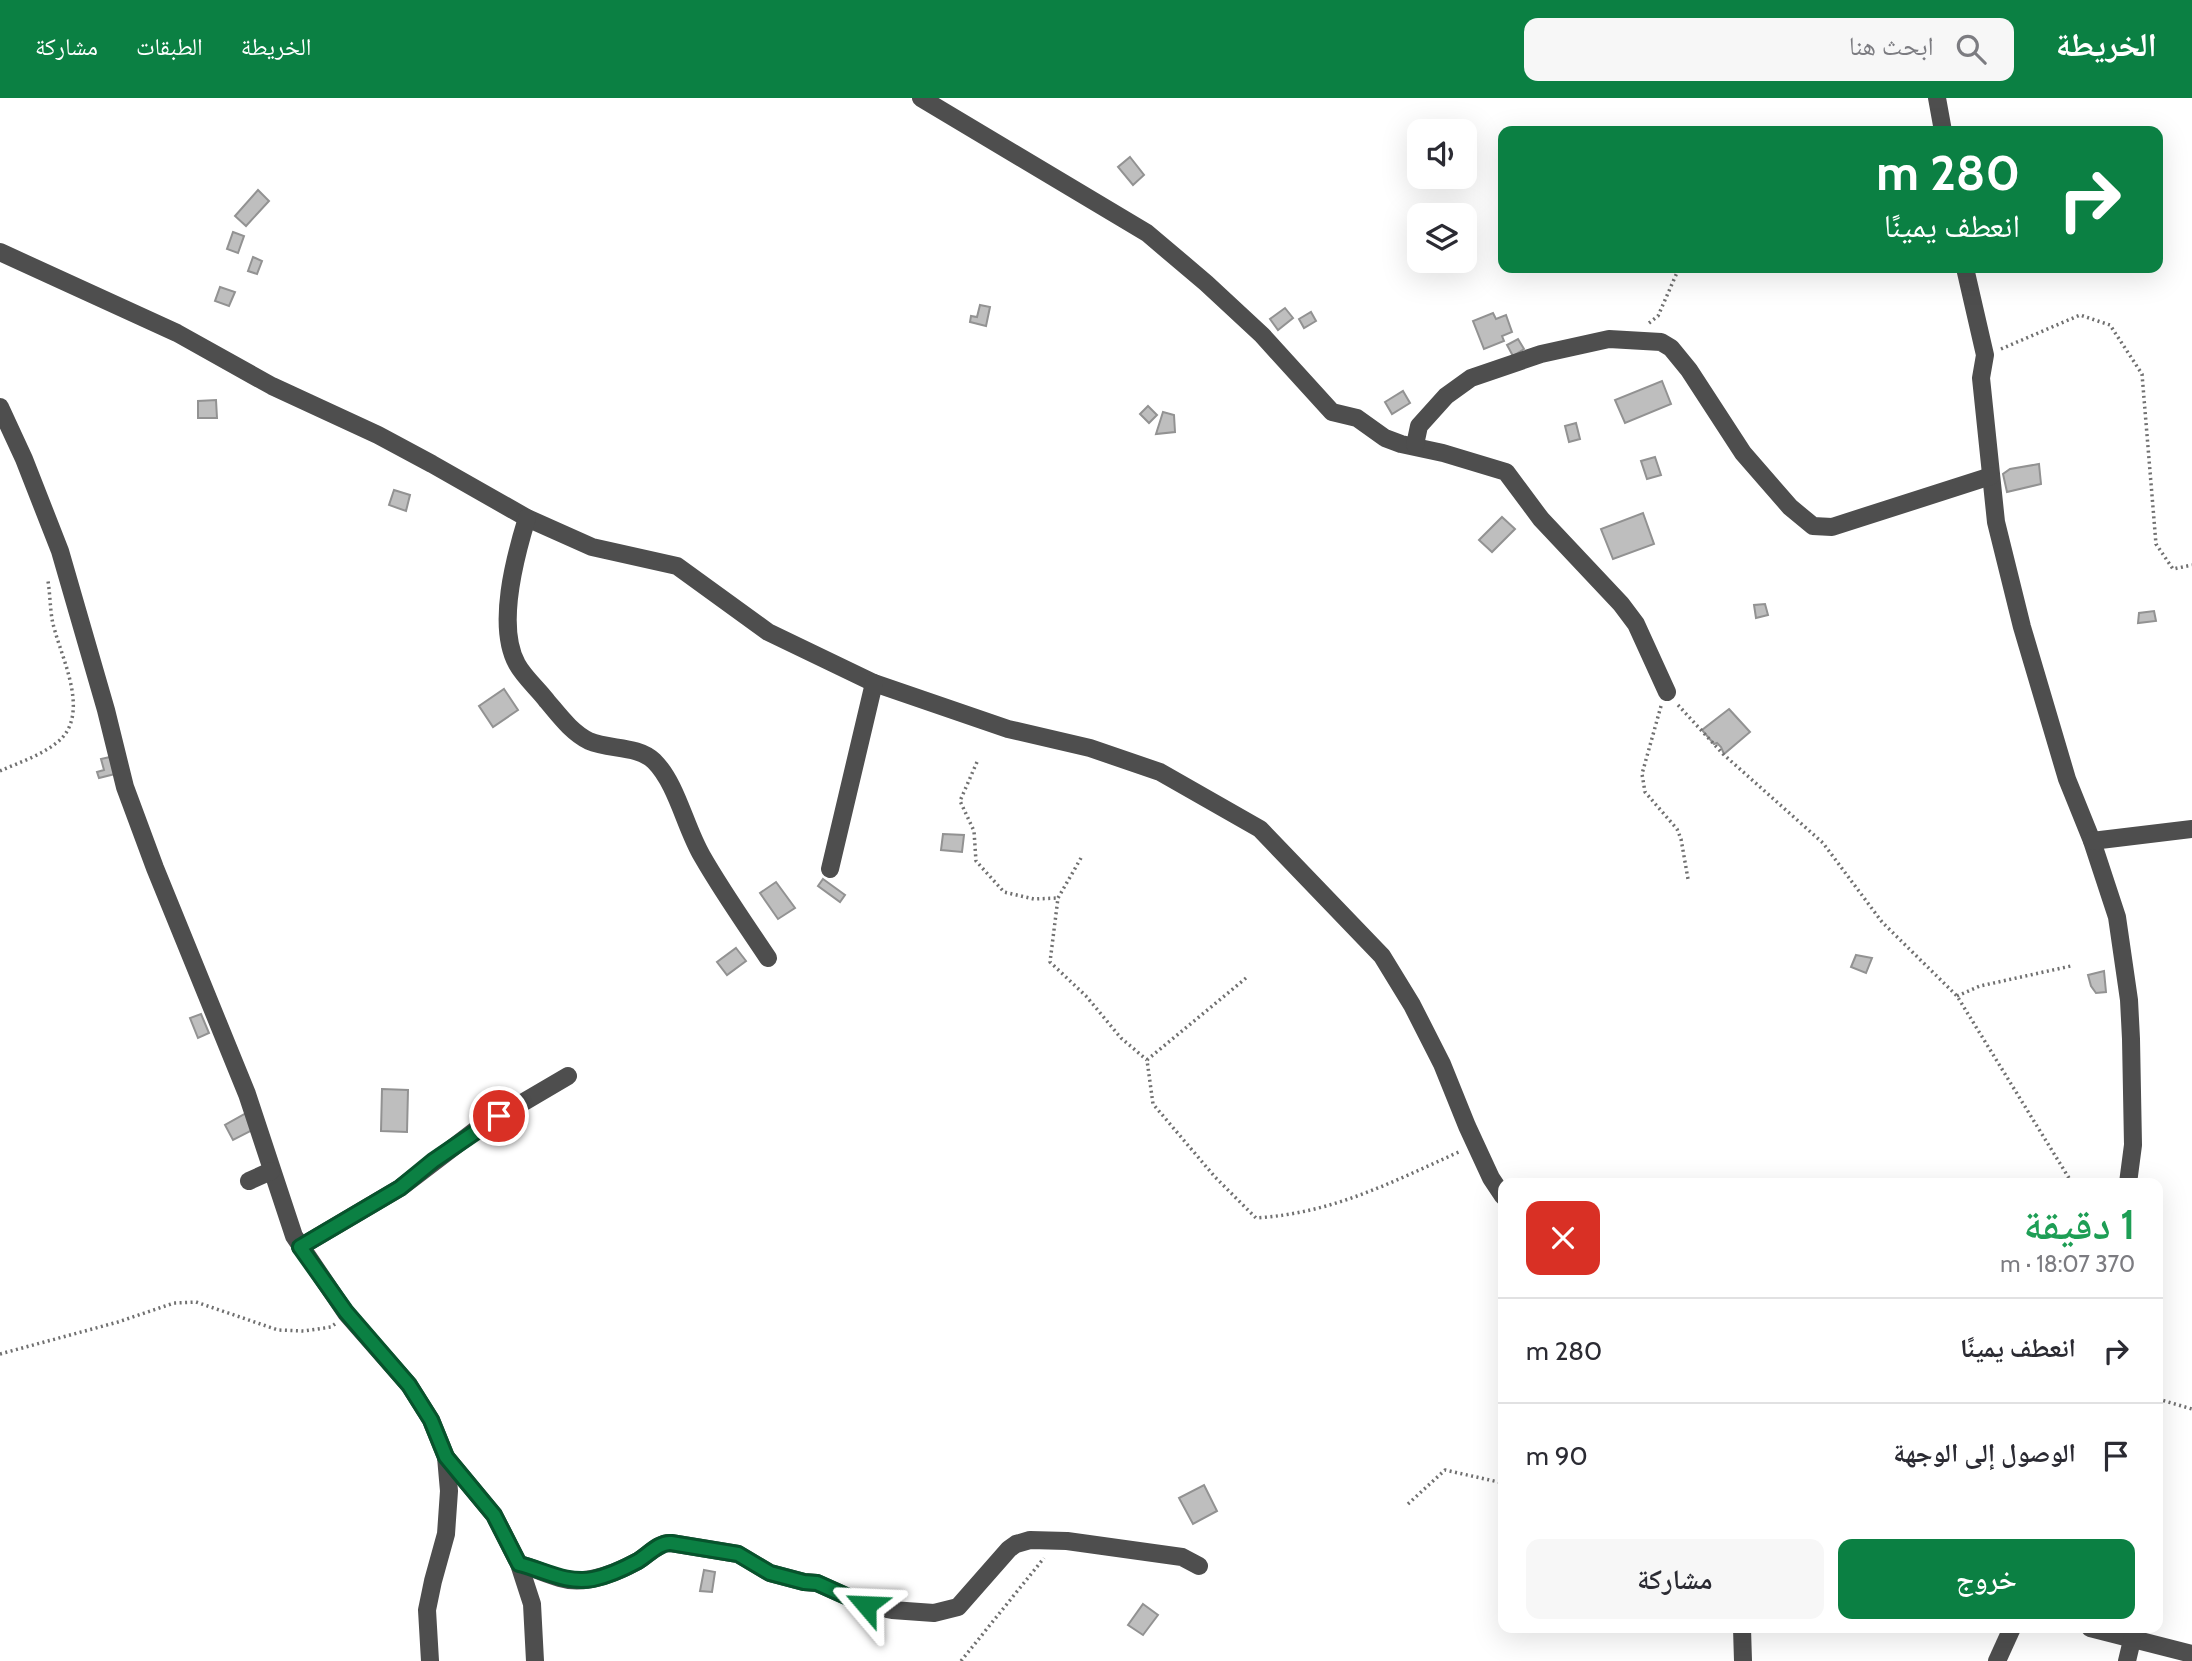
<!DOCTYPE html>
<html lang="ar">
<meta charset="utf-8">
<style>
body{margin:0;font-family:Cabin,"Noto Naskh Arabic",sans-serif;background:#f7f7f7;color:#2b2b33;direction:rtl;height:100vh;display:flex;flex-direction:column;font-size:26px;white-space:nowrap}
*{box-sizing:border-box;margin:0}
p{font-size:23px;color:#7c7c81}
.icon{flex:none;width:38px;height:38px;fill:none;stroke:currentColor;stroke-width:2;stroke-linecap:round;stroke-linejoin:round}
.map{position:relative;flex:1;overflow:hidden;direction:ltr}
.drawer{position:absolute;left:1498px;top:1080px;width:665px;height:455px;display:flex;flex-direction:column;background:#fff;border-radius:14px;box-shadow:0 7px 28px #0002;direction:rtl}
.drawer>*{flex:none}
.guide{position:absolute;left:1498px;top:28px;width:665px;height:147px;border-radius:14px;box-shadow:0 7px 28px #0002;direction:rtl;background:#0b8043;color:#fff;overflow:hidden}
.fabs{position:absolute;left:1407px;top:21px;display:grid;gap:14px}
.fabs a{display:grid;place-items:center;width:70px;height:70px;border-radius:14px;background:#fff;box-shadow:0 7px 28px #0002;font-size:35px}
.pin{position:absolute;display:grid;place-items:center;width:60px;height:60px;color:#fff;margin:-30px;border:4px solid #fff;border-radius:50%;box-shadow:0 2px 7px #0007}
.me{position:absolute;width:77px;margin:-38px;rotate:296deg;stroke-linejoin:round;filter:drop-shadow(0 0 5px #0008)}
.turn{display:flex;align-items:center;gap:24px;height:147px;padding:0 28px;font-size:32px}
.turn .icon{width:91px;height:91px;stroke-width:2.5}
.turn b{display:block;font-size:49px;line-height:60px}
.round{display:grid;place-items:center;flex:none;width:74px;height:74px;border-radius:14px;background:#f7f7f7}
.headline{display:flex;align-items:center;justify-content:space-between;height:119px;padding:0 28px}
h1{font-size:42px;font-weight:600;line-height:52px;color:#1e9e55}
.primary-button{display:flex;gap:14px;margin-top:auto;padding:14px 28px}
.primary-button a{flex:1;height:80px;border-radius:14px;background:#0b8043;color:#fff;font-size:28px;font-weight:600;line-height:80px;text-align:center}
.primary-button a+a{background:#f7f7f7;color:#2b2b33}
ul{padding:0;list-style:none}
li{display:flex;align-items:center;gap:21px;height:105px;padding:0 28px;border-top:2px solid #e1e1e2}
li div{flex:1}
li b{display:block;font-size:26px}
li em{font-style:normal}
header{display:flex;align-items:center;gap:42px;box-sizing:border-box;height:98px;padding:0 35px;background:#0b8043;color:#fff}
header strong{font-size:33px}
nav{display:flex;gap:38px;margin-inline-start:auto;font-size:24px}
.search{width:490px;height:63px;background:#f7f7f7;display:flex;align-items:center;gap:18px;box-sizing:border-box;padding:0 24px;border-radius:14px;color:#7c7c81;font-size:26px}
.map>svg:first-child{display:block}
</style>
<header>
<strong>الخريطة</strong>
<div class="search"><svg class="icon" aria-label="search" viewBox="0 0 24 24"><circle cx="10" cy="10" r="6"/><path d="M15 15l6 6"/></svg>ابحث هنا</div>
<nav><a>الخريطة</a><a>الطبقات</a><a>مشاركة</a></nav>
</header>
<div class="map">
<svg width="2192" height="1563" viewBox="0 0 2192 1563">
<rect width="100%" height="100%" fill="#fff"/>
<!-- building -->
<g fill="#bebebe" stroke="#929292" stroke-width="2">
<path d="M1130 59 1144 77 1133 87 1118 69Z"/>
<path d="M258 92 269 103 246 128 235 118Z"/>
<path d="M233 134 244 138 238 155 227 151Z"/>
<path d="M253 159 262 163 257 176 248 173Z"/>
<path d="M220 189 235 194 229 208 215 203Z"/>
<path d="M980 207 990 209 986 228 970 224 971 218 977 219Z"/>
<path d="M1285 210 1293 220 1278 232 1270 221Z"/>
<path d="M1311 214 1316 223 1304 230 1299 221Z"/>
<path d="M1493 215 1496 221 1506 217 1512 234 1502 238 1504 243 1484 251 1473 223Z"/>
<path d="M1518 241 1524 251 1513 258 1507 247Z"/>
<path d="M1662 283 1671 306 1625 325 1615 302Z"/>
<path d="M1403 293 1410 305 1392 316 1385 304Z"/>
<path d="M216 302 217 320H198V303Z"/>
<path d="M1148 308 1157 317 1149 325 1140 316Z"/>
<path d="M1163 314 1174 317 1175 334 1156 336Z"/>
<path d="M1576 325 1580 341 1569 344 1565 328Z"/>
<path d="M1655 359 1661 377 1647 381 1641 363Z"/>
<path d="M2039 366 2041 386 2007 394 2003 376 2010 371Z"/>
<path d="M394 392 410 397 406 413 389 407Z"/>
<path d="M1643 415 1654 446 1613 461 1601 431Z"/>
<path d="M1502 419 1515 431 1492 454 1479 442Z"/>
<path d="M1765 506 1768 517 1756 520 1754 507Z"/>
<path d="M2154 513 2156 523 2138 525 2139 515Z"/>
<path d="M504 591 518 612 493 629 479 608Z"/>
<path d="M1729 611 1750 634 1724 656 1721 649 1717 645 1714 646 1702 632Z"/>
<path d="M110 659 115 676 99 680 97 674 104 672 101 661Z"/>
<path d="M943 736 964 737 962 754 941 752Z"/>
<path d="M823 781 845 797 840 804 818 788Z"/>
<path d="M776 784 795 810 778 821 760 795Z"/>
<path d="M736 850 746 863 727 877 717 864Z"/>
<path d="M1856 857 1872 860 1866 875 1851 869Z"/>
<path d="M2104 873 2106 894 2096 895 2091 888 2088 877Z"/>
<path d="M201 916 209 935 198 940 190 920Z"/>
<path d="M382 991 408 992 407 1034 381 1033Z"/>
<path d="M250 1013 258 1029 233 1042 225 1027Z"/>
<path d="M1204 1387 1217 1413 1193 1426 1179 1400Z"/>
<path d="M704 1472 715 1474 712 1494 700 1493Z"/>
<path d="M1143 1506 1158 1517 1143 1537 1128 1527Z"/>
</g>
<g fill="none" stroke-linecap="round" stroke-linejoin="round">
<!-- path -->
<g stroke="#707070" stroke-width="3.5" stroke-dasharray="2 3.5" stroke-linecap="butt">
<path d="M1649 225 1658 218 1679 170"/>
<path d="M2001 251 2080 217 2110 227 2142 276 2156 446 2173 471 2192 467"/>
<path d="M1678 607 1723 656 1823 745 1882 824 1957 898 2072 1085"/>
<path d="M1661 608 1642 676 1645 694 1677 731 1681 741 1688 781"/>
<path d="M977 664 960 703 974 733 976 763 1004 794 1034 801 1058 800"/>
<path d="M0 673C20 664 46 656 62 640 90 609 58 554 52 521 50 508 50 496 48 483"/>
<path d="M1081 760 1058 800 1050 864 1086 898 1121 940 1147 962"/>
<path d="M1246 880 1147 962 1153 1006 1215 1079 1256 1120C1334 1115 1392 1084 1461 1053"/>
<path d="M1957 898 1980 888 2071 868"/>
<path d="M0 1256 118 1224 174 1205 196 1204 278 1232 304 1233 331 1229 335 1226"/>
<path d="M2158 1301 2192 1311"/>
<path d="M1408 1406 1445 1372 1503 1385"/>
<path d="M961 1563 1044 1460"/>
</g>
<!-- minor -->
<g stroke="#4e4e4e" stroke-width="18">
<path d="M921 0 1147 135 1206 185 1262 237 1332 314 1357 320 1385 340 1401 346 1443 355 1506 374 1541 421 1621 506 1636 526 1667 594"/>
<path d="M1937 0 1943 33"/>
<path d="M0 154 177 235 272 288 378 337 432 366 527 420 592 449 677 468 768 534 874 585 1008 631 1090 650 1160 674 1260 731 1382 858 1412 907 1442 966 1467 1028 1491 1080 1503 1098"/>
<path d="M1965 170 1985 257 1981 280 1996 424 2022 529 2067 681 2092 743 2117 819 2129 902 2131 941 2133 1047 2128 1085"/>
<path d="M0 309 24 361 60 453 106 612 125 689 155 770 247 996 294 1138 346 1215 409 1287 431 1322 446 1359 494 1417 519 1466 532 1506 535 1563"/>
<path d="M1415 347 1419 328 1446 298 1471 280 1541 256 1609 241 1661 244 1671 250 1689 272 1743 355 1790 409 1813 428 1832 429 1991 378"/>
<path d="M527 420C515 459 496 528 517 566 524 579 538 591 547 603 559 617 571 634 589 643 610 652 637 647 654 663 677 686 685 729 702 758 722 793 746 827 768 860"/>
<path d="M2092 743 2192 731"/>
<path d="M830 771 874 585"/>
<path d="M249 1083 271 1073"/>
<path d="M300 1149 400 1090 476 1032 568 978"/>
<path d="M519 1466C534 1470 546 1476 560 1480 586 1488 616 1475 638 1463 648 1457 659 1444 671 1445L738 1456 770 1475 804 1484 817 1485 866 1507 892 1512 934 1515 958 1509 1009 1451 1016 1446 1030 1442 1067 1443 1182 1459 1199 1468"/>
<path d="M1742 1530 1743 1563"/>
<path d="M2090 1530 2192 1556"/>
<path d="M430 1563 427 1512 433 1483 446 1436 449 1393 446 1359"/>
<path d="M1997 1563 2012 1530"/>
<path d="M2127 1563 2132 1542"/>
</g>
</g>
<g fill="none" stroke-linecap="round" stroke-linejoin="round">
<!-- route casing -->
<g stroke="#07532c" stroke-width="18">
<path id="route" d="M499 1018 433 1063 400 1090 300 1149 346 1214 409 1287 431 1322 446 1359 494 1417 519 1466C544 1472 566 1486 593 1481 608 1478 625 1470 638 1463 648 1457 659 1444 671 1445L738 1456 770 1475 804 1484 817 1485 866 1507"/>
</g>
<!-- route -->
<use href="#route" stroke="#0b8043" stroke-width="12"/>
</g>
</svg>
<div class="fabs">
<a><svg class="icon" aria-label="sound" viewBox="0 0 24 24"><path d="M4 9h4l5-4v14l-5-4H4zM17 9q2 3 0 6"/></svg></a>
<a><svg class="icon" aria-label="layers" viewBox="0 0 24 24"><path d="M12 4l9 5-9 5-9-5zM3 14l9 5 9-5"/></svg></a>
</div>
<div class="pin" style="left:499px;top:1018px;background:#d93025"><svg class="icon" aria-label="arrive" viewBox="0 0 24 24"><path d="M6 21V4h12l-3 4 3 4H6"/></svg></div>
<svg class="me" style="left:866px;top:1507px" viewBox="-20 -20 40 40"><path d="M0-17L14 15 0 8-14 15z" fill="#0b8043" stroke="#fff" stroke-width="4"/></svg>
<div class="guide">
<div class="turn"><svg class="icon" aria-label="right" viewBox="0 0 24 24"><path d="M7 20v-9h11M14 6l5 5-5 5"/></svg><div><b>280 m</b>انعطف يمينًا</div></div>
</div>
<section class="drawer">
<div class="headline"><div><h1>1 دقيقة</h1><p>370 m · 18:07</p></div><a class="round" style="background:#d93025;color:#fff"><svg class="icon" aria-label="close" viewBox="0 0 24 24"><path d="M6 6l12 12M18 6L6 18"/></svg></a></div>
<ul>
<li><svg class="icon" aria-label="right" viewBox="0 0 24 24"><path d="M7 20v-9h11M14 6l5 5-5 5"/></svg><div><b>انعطف يمينًا</b></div><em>280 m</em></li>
<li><svg class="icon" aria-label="arrive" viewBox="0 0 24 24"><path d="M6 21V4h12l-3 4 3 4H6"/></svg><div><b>الوصول إلى الوجهة</b></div><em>90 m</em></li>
</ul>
<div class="primary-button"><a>خروج</a><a>مشاركة</a></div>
</section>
</div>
